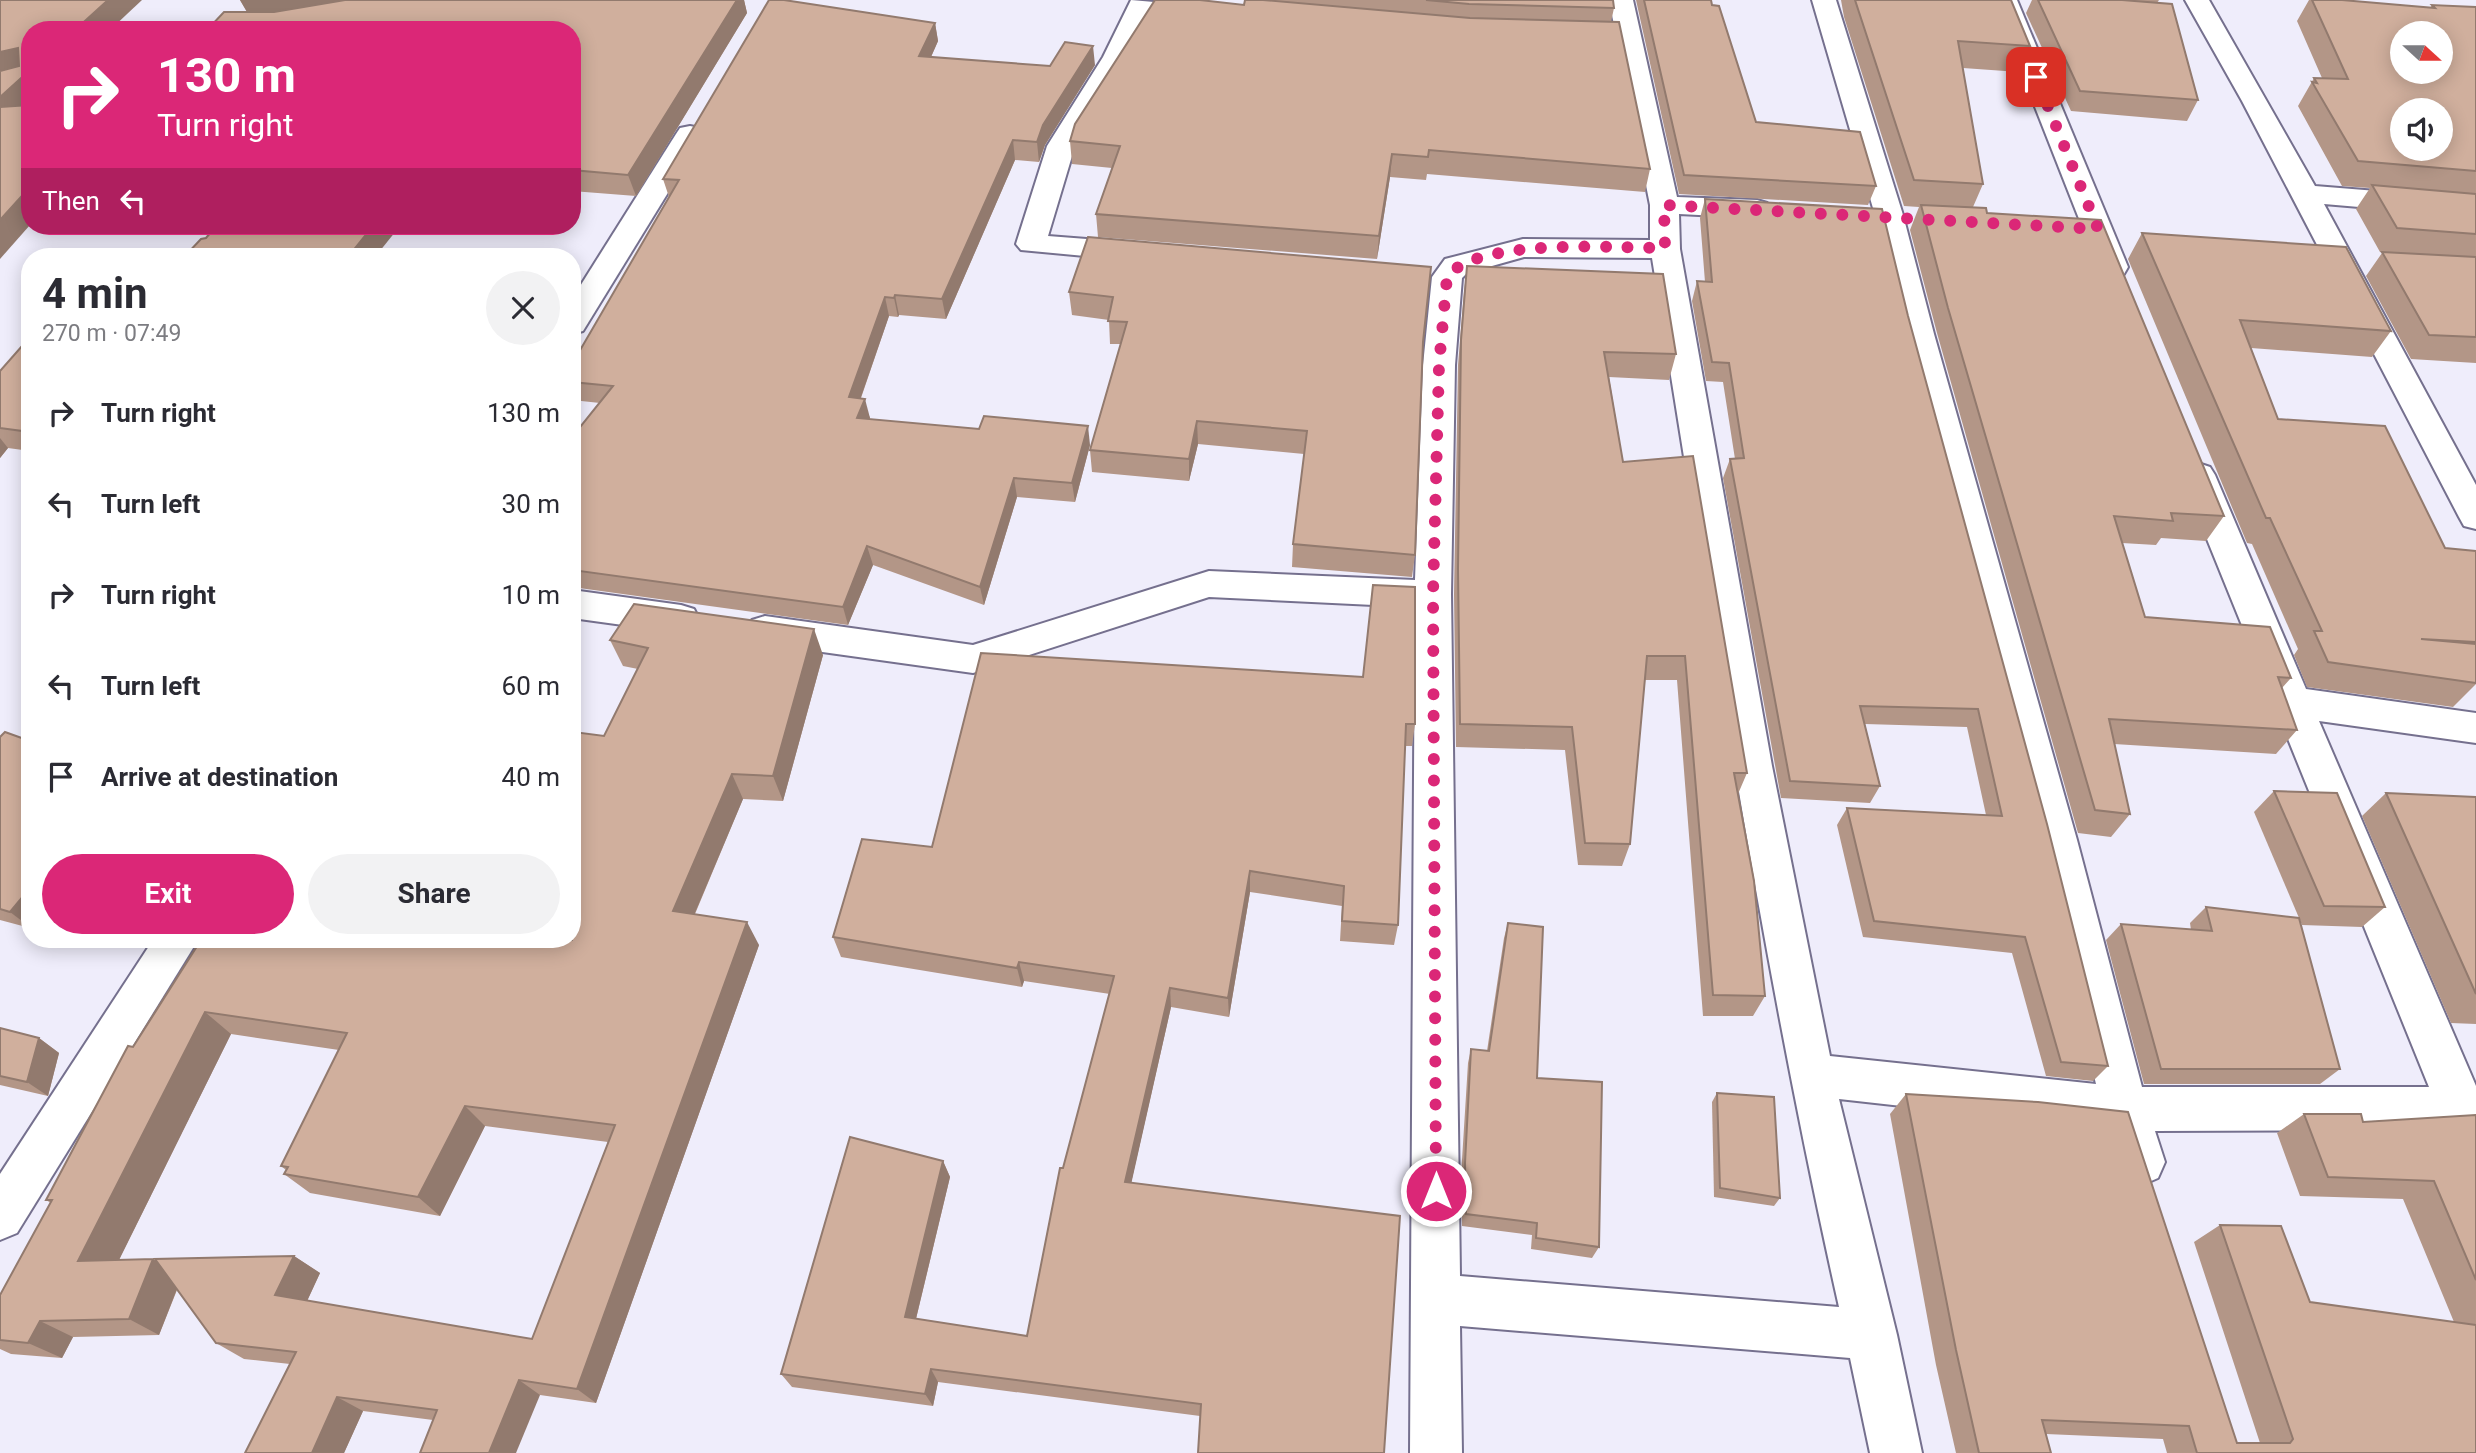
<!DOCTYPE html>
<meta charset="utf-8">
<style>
body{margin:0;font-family:Roboto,sans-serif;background:#f2f2f3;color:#2b2b33;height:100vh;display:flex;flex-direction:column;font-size:26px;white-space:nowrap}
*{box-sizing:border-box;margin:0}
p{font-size:23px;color:#7c7c81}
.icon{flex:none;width:38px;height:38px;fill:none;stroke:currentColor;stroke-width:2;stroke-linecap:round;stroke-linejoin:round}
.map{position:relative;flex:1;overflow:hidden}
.details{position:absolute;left:21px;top:248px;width:560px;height:700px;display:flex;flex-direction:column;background:#fff;border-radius:28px;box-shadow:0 4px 18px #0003}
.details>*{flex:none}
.guide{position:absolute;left:21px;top:21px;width:560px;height:214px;border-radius:28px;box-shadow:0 4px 18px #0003;background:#db2777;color:#fff;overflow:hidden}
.needle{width:46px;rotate:111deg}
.controls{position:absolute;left:2390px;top:21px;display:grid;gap:14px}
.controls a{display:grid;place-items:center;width:63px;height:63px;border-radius:50%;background:#fff;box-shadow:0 4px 18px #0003;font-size:35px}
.pin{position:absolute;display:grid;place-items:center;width:60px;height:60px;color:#fff;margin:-30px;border-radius:14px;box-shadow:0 4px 10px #0006}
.me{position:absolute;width:77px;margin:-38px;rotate:0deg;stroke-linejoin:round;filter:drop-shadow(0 0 5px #0008)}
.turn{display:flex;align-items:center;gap:24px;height:147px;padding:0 21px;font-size:32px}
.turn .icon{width:91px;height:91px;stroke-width:2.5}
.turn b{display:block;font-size:49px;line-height:60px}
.then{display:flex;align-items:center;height:66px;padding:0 21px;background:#0003;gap:14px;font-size:26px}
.round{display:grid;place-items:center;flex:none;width:74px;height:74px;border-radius:37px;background:#f2f2f3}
.summary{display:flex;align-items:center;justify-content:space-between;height:119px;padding:0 21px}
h1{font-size:42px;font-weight:700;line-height:52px}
.action{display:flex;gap:14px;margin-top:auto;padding:14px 21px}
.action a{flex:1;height:80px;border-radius:42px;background:#db2777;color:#fff;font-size:28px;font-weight:700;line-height:80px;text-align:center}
.action a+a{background:#f2f2f3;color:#2b2b33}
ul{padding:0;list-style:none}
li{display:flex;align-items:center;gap:21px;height:91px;padding:0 21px}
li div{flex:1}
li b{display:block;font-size:26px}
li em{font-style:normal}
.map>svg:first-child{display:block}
</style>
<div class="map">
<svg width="2476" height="1453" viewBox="0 0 2476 1453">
<rect width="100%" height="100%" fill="#efedfb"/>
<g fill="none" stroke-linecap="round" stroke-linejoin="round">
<!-- street casing -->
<g stroke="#75708e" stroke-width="4">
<g id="street">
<path d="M1131 0 1154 2 1129 57 1075 146 1048 236 1138 243 1148 246 1153 252 1148 258 1138 261 1021 250 1016 244 1047 146 1103 57Z"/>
<path d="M1609 0H1633L1677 197 1757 200 1767 203 1771 209 1767 215 1757 218 1679 214 1680 249 1772 766 1830 1056 2096 1084 2037 840 1902 334 1875 215 1812 0H1836L1903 215 1934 334 2077 840 2142 1087H2429L2181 475 2186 467 2198 463 2210 467 2215 475 2306 689 2476 713V743L2319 721 2476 1086V1159L2460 1153 2448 1130 2155 1131 2165 1162 2158 1178 2142 1185 2126 1178 2108 1129 1839 1099 1897 1335 1922 1453H1870L1850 1358 1460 1326 1462 1453H1410L1415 607 1209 597 973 673 765 644 752 640 747 630 752 620 765 616 973 645 1209 571 1415 580 1423 365 1432 277 1445 259 1523 239 1650 240V205ZM1524 257 1652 258C1709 609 1761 960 1839 1307L1460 1276 1451 594 1455 365 1462 278 1467 273Z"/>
<path d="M1993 0H2017L2128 267 2124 274 2113 276 2102 274 2098 267Z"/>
<path d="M2185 0H2209L2315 186 2476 199V217L2324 204 2476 485V529L2464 526 2459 517 2242 101Z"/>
<path d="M690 126 700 128 704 134 583 331 572 334V299L676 134 680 128Z"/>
<path d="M572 590 681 605 694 609 699 619 694 629 681 633 572 618Z"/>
<path d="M153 940H198L17 1233 0 1240V1174Z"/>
</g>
</g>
<!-- street -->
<use href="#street" fill="#fff" fill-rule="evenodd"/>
</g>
<!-- wall -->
<g fill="#b39687" fill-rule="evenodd">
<path d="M240 0H744L747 13 636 196 572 191V30L247 12Z"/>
<path d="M1245 0H1613L1614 8 1611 22 1650 169 1645 192 1427 174 1426 180 1390 177 1377 259 1098 237 1096 214 1112 168 1072 164 1070 141 1244 5Z"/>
<path d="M1636 0H1711L1712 5 1756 122 1876 186 1868 205 1679 194Z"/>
<path d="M1841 0H2011L2030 46 2019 72 1963 68 1983 184 1973 207 1987 213 2224 516 2206 541 2161 538 2156 545 2122 543 2145 617 2291 678 2282 688 2297 730 2276 754 2114 744 2130 814 2111 837 2078 833 1937 333 1910 230 1919 207 1904 206 1844 17Z"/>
<path d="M2032 0H2159L2157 3 2198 100 2187 121 2071 111 2026 13Z"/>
<path d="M2309 0H2342L2430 8 2432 5 2476 7V363L2411 359 2366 276 2382 253 2380 252 2356 209 2370 188 2342 186 2298 106 2314 78H2322L2297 21Z"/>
<path d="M935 23 938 41 931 57 1050 66 1095 65 1045 145 1039 162 1015 160 946 319 899 315 898 317 889 316 861 398 870 418 869 419 1090 445 1075 502 1017 497 984 605 873 565 848 625 572 587V437L600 403 572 400V364L669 197 663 179Z"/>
<path d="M1705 199 1908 316 2108 1066 2093 1081 2046 1076 2012 953 1863 937 1837 825 1847 808 1986 815 1967 727 1865 724 1880 786 1870 803 1781 798 1723 478 1730 459H1735L1723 382 1706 381 1692 301 1697 281 1705 282 1700 218Z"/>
<path d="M2142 233 2391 331 2372 357 2251 348 2278 419 2445 548 2476 551V684L2453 707 2307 687 2294 655 2298 649 2252 544 2247 543 2128 259Z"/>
<path d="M1088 237 1423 342 1415 555 1412 577 1292 567 1293 544 1304 454 1198 444 1189 481 1092 472 1090 450 1121 344H1110L1109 320 1072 315 1069 292Z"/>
<path d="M1467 266 1676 354 1669 380 1609 377 1623 462 1747 773 1738 794 1765 996 1753 1016H1703L1677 680H1645L1630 844 1622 866 1578 865 1565 750 1456 747 1454 594 1458 365 1464 292Z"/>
<path d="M30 337V451L8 448 0 458V371Z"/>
<path d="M610 640 823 655 783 801 743 799 695 914 759 945 596 1403 540 1395 433 1420 363 1411 344 1453H245L290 1364 244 1359 216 1343 177 1290 159 1335 73 1337 62 1358 11 1354 0 1349V1295L51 1203 46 1200 133 1047 201 940H572L604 736 638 669 623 666ZM231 1034 339 1050 281 1166 286 1170 284 1174 310 1193 440 1216 485 1126 608 1142 532 1339 307 1301 320 1273 294 1256 156 1261 119 1260Z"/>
<path d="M981 653 1415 724 1412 746H1405L1398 925 1394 945 1340 941 1342 906 1250 892 1229 1017 1171 1007 1131 1183 1400 1216 1200 1416 938 1382 933 1406 792 1387 781 1374 943 1161 950 1177 916 1319 1027 1336 1063 1168 1110 994 1024 981 1022 987 841 957 833 937 932 847Z"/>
<path d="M0 737 30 741V928L0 920Z"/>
<path d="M2274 791 2385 907 2362 927 2302 925 2254 812Z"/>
<path d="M2386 793 2476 797V1024L2451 1023 2362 816Z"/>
<path d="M2206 907 2340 1069 2320 1084H2144L2106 940 2121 924 2191 930 2190 923Z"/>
<path d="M1508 923 1537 1078 1599 1247 1592 1258 1531 1249 1532 1235 1462 1226 1461 1176 1468 1063 1471 1049 1487 1051 1504 938Z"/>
<path d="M0 1028 39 1038 59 1053 48 1096 0 1085Z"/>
<path d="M1717 1093 1780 1198 1774 1206 1714 1197 1712 1102Z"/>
<path d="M1906 1094 2237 1443H2260L2194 1242 2220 1225 2310 1302 2454 1322 2403 1199 2300 1196 2277 1133 2304 1114 2363 1122 2476 1115V1453H2167L2163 1439 2046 1434 2051 1453H1956L1936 1365 1890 1114Z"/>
</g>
<!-- shaded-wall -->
<g fill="#927a6e">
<path d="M108 0H142L110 30H75Z"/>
<path d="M240 0H356L250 17Z"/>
<path d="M737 0H744L747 13 636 196 628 175Z"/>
<path d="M935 23 938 41 923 75 919 56Z"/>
<path d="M1093 46 1095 65 1045 145 1039 162 1037 142 1043 125Z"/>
<path d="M18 48 30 66 0 76V52Z"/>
<path d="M30 70V103L2 129 0 125V97Z"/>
<path d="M1013 140 1015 160 946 319 942 299Z"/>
<path d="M1392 154 1390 177 1377 259 1379 236Z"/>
<path d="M30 187V225L0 259V220Z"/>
<path d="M373 226H400L375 257H348Z"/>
<path d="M895 295 899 315 898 317 894 298Z"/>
<path d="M885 297 889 316 854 417 849 397Z"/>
<path d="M865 399 870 418 862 437 857 418Z"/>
<path d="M1197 421 1198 444 1189 481V459Z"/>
<path d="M1088 426 1090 445 1075 502 1072 483Z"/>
<path d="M0 438 8 448 0 458Z"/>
<path d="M1014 478 1017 497 984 605 980 587Z"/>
<path d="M867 546 873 565 848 625 843 607Z"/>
<path d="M814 629 823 655 783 801 773 776Z"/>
<path d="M732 774 743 799 686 934 673 911Z"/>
<path d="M1250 871V892L1229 1017 1228 998Z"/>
<path d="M30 888V927L10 912Z"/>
<path d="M747 922 759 945 596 1403 577 1389Z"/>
<path d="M1019 962 1024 981 1022 987 1017 968Z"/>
<path d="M1170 988 1171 1007 1128 1198 1125 1182Z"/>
<path d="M205 1012 231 1034 110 1278 78 1261Z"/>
<path d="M39 1038 59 1053 48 1096 27 1082Z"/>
<path d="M465 1106 485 1126 440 1216 418 1197Z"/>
<path d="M943 1161 950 1177 913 1331 905 1317Z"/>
<path d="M294 1256 320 1273 302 1312 275 1295Z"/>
<path d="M153 1259 182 1276 159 1335 129 1319Z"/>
<path d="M40 1321 73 1337 62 1358 28 1343Z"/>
<path d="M931 1369 938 1382 933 1406 925 1394Z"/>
<path d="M519 1380 540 1395 516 1453H489Z"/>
<path d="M337 1397 363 1411 344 1453H312Z"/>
</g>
<!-- building -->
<g fill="#d0af9d" stroke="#927a6e" stroke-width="2" fill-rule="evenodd">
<path d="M0 0H108L75 30H30V70L0 97V71L19 66 18 48 0 52Z"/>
<path d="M345 0H737L628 175 572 170V30H207L224 12H274Z"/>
<path d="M769 0H784L935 23 919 56 1050 66 1065 42 1093 46 1043 125 1037 142 1013 140 942 299 895 295 894 298 885 297 849 397 865 399 857 418 979 429 984 416 1088 426 1072 483 1014 478 980 587 867 546 843 607 572 570V437L613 386 572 382V364L679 180 663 179Z"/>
<path d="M1155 0H1200L1244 5 1245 0H1263L1470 18 1619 22 1650 169 1429 150 1428 157 1392 154 1379 236 1096 214 1120 146 1070 141 1075 124Z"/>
<path d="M1426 0H1613L1614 8 1469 4Z"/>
<path d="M1644 0H1711L1712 5 1719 6 1756 122 1860 132 1876 186 1684 175Z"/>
<path d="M1855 0H2011L2030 46 1958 41 1983 184 1914 180Z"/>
<path d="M2038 0H2122L2172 4 2198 100 2080 91Z"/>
<path d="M2312 0H2342L2435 8 2432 5 2476 7V171L2358 161 2312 82 2317 83 2314 78 2348 79ZM2403 33H2441V72H2403ZM2403 110H2441V149H2403Z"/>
<path d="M30 105V187L0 220V107Z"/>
<path d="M2372 185 2476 194V234L2397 228Z"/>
<path d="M1705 199 1882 209 1908 316 2047 824 2108 1066 2061 1062 2025 937 1874 921 1847 808 2002 816 1978 709 1860 706 1880 786 1790 781 1730 459 1744 458 1729 363 1712 362 1697 281 1712 282Z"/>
<path d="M1921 205 1986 208 1987 213 2101 220 2224 516 2171 513 2173 521 2114 516 2145 617 2270 627 2291 678 2278 677 2297 730 2109 719 2130 814 2095 810 1948 308Z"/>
<path d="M216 226H373L348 257H184L201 239 206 238Z"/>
<path d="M2142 233 2346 247 2391 331 2240 320 2278 419 2385 426 2445 548 2476 551V642L2421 639 2476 644V683L2328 662 2314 631H2322L2270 518H2266Z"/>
<path d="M1088 237 1431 267 1423 342 1415 555 1293 544 1307 431 1197 421 1189 459 1090 450 1127 322 1108 321 1113 297 1069 292Z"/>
<path d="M2382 252 2476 257V337L2429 335Z"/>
<path d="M1467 266 1663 274 1676 354 1604 352 1623 462 1693 456 1747 773H1734L1754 881 1765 996 1713 995 1685 656H1647L1630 844 1585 843 1572 727 1460 724 1458 569 1461 340Z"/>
<path d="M30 337V432L0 428V371Z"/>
<path d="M1373 585 1415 587V724H1406L1398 925 1342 921 1344 886 1250 871 1228 998 1170 988 1125 1182 1400 1216 1384 1453H1198L1201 1404 931 1369 925 1394 781 1374 850 1137 943 1161 905 1317 1027 1336 1060 1168H1063L1114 976 1019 962 1017 968 833 937 862 839 932 847 981 653 1363 677Z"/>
<path d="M634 604 814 629 773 776 732 774 673 911 747 922 577 1389 519 1380 489 1453H420L437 1410 337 1397 312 1453H245L296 1352 216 1343 155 1259 294 1256 275 1295 532 1339 615 1125 465 1106 418 1197 284 1174 288 1167 281 1166 347 1033 205 1012 78 1261 153 1259 129 1319 40 1321 28 1343 0 1340V1295L52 1200H46L128 1046 133 1047 201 940H572V736L574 732 604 736 648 648 610 640Z"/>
<path d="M5 732 30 741V888L10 912 0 909V737Z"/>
<path d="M2274 791 2337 793 2385 907 2324 906Z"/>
<path d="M2386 793 2476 797V994Z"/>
<path d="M2206 907 2299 918 2340 1069H2161L2121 924 2212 931Z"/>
<path d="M1508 923 1543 927 1537 1078 1602 1082 1599 1247 1536 1238 1537 1223 1466 1214 1465 1163 1471 1049 1489 1051Z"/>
<path d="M0 1028 39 1038 27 1082 0 1076Z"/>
<path d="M1717 1093 1774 1097 1780 1198 1720 1188Z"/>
<path d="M1906 1094 2038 1102 2128 1112 2237 1443H2290L2293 1439 2220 1225 2281 1226 2310 1302 2476 1325V1453H2197L2189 1426 2042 1420 2051 1453H1979L1956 1350Z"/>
<path d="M2304 1114H2361L2363 1122 2476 1115V1280L2434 1181 2328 1177Z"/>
</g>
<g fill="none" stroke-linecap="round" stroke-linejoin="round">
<!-- route -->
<path stroke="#db2777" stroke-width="12" stroke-dasharray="0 21.6" d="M1436 1191 1433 594 1439 365 1447 277C1478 237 1615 248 1665 248L1664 205 2098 229 2036 77"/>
</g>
</svg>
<div class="controls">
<a><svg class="needle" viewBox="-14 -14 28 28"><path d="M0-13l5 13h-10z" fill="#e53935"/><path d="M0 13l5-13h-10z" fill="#7c7c81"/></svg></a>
<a><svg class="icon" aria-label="sound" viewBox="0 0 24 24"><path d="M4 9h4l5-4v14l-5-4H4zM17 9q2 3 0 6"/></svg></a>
</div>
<div class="pin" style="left:2036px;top:77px;background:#d93025"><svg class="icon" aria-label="arrive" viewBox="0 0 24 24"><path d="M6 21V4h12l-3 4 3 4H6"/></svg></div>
<svg class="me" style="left:1436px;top:1191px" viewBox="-20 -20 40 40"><circle r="17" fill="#db2777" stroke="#fff" stroke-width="3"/><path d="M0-11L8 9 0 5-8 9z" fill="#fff"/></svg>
<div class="guide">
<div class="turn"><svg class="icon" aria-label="right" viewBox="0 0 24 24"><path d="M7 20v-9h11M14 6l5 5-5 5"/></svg><div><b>130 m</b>Turn right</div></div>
<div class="then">Then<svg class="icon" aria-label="left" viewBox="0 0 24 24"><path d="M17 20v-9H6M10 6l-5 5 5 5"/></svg></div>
</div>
<section class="details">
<div class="summary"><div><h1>4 min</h1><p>270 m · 07:49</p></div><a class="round"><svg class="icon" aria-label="close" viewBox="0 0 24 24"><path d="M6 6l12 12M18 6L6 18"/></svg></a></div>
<ul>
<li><svg class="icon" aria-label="right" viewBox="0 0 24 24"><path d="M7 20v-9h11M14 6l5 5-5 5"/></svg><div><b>Turn right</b></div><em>130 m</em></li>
<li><svg class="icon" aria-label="left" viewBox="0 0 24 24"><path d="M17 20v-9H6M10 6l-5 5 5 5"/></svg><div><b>Turn left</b></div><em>30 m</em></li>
<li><svg class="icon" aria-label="right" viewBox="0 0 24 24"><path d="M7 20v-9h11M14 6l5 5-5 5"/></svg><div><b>Turn right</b></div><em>10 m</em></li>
<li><svg class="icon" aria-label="left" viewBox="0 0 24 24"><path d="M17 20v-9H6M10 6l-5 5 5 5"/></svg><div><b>Turn left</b></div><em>60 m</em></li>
<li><svg class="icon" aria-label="arrive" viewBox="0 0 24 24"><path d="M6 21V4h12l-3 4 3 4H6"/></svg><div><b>Arrive at destination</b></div><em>40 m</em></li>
</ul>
<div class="action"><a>Exit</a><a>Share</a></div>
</section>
</div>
